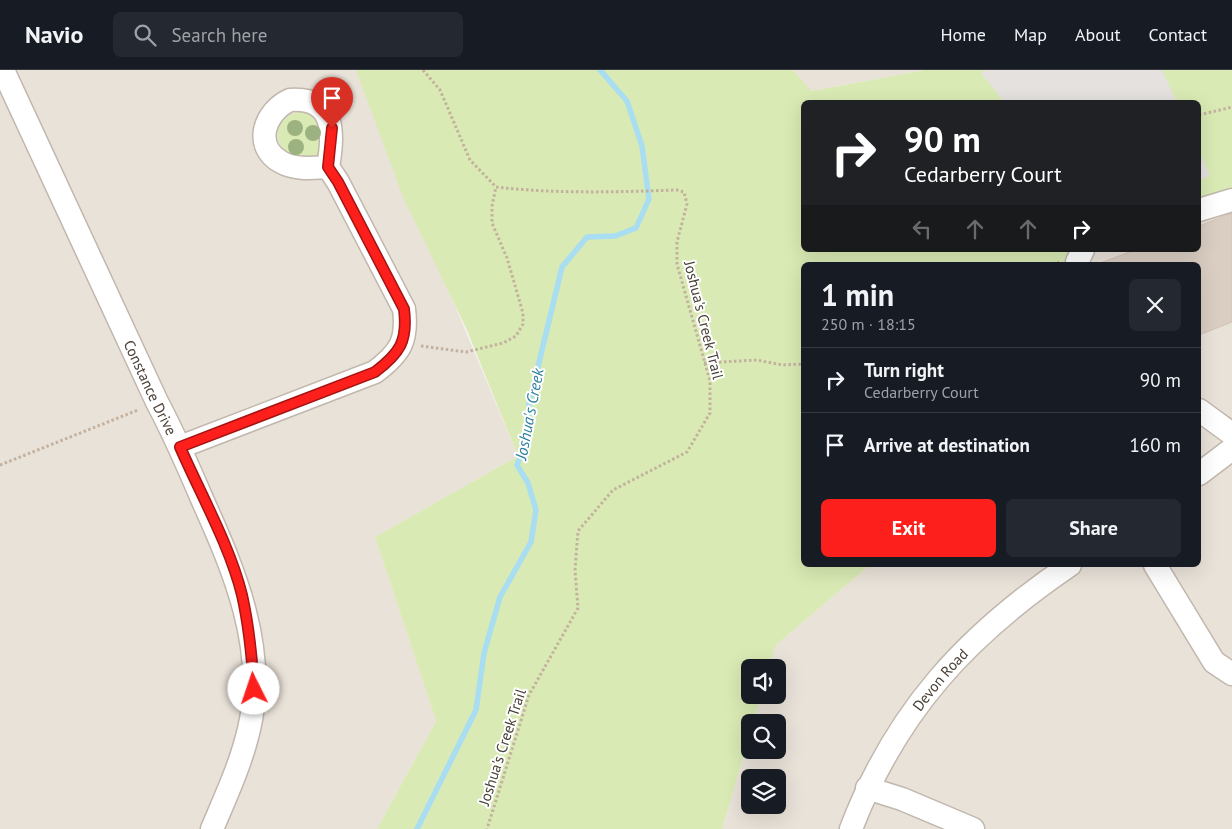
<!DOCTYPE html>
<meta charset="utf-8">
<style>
body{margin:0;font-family:"PT Sans",sans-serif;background:#242831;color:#f1f3f6;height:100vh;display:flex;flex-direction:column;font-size:19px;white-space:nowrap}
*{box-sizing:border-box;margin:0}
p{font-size:16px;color:#9ea1a6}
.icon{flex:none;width:28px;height:28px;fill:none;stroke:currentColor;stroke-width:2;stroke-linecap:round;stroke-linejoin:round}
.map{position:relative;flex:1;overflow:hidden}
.drawer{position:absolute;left:801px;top:192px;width:400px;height:305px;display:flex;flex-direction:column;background:#171b24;border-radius:8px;box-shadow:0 5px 20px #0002}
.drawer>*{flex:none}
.guide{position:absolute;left:801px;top:30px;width:400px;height:152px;border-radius:8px;box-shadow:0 5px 20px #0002;background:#202124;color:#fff;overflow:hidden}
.fabs{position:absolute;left:741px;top:589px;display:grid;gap:10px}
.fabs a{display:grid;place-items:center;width:45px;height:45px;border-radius:8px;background:#171b24;box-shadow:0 5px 20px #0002;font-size:25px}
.pin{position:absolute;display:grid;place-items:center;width:42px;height:42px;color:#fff;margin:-51px -21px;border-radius:50% 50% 50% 0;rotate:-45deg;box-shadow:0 0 5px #0007}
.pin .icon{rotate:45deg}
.me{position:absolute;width:55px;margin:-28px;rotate:356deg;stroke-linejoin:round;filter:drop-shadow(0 0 4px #0008)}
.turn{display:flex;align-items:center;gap:18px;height:105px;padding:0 20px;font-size:22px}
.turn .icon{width:65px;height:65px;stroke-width:2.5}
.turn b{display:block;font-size:35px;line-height:42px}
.lanes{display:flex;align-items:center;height:48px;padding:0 20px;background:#0003;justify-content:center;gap:25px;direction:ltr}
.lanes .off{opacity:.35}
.round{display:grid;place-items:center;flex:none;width:52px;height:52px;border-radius:8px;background:#242831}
.overview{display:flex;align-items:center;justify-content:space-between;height:85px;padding:0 20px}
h1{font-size:30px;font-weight:700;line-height:38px}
.button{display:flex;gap:10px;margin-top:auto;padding:10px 20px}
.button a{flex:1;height:58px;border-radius:8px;background:#fc1f1c;color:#fff;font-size:20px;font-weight:700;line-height:58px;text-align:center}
.button a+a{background:#242831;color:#f1f3f6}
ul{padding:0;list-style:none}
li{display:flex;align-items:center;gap:15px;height:65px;padding:0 20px;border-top:1px solid #363941}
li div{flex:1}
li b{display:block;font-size:19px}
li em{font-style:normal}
header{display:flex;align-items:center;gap:30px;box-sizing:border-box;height:70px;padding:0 25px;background:#171b24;border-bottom:1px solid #363941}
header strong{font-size:24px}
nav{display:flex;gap:28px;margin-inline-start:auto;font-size:18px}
.search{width:350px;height:45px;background:#242831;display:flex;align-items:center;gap:12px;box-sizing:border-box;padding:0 18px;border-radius:8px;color:#9ea1a6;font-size:19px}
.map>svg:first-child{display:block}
</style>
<header>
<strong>Navio</strong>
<div class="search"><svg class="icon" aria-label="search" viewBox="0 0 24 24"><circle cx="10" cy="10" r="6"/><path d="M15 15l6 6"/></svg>Search here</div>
<nav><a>Home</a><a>Map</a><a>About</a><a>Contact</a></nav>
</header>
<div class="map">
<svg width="1232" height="759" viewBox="0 0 1232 759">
<rect width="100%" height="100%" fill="#f5f1eb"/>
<!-- residential -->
<g fill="#e9e2d9" fill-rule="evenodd">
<path d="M0 0H356L518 386 375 467 436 651 377 759H0Z"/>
<path d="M793 0H925L810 21Z"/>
<path d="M1232 0V759H722L750 664V680H778V652H753L761 625H778V598L769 597 776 575 870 495H1199V195H1070L1072 180H1199V32ZM750 708H778V735H750Z"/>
</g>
<!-- green -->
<g fill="#d9eab4">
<path d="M356 0H793L811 21 925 0H1232V123L1199 131V32H804V180H1072L1070 195H804V495H870L776 575 769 597 750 598V625H761L753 652H750V664L722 759H377L436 651 375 467 518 386 467 260 403 127Z"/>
<path d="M297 42C324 42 322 65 319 85L316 87C307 87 293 87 286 81 270 68 280 47 297 42Z"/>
</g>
<!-- parking -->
<g fill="#e4e1df">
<path d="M986 0H1162L1177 32H1004L981 3Z"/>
<path d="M1199 81 1210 106 1199 110Z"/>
</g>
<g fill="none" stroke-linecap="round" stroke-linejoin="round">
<!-- stream -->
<path stroke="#a8ddf2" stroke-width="5.5" d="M417 759 476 640 484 583 500 527 531 472 536 440 528 413 517 395 528 365 529 334 562 197 587 167 615 166 636 158 649 129 642 76 627 31 600 0"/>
</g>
<!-- building -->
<path fill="#dacec3" stroke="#d2c2b3" d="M1232 143V252L1199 265V195H1095L1135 180H1199V156Z"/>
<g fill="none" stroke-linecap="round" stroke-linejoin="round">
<!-- minor casing -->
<g stroke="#c1b7ad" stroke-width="25">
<g id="minor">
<path id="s1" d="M3 0 157 332C174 364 188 396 202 429 234 500 268 579 249 659 241 694 226 726 212 759"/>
<path d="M290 30C336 27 334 64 328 97 312 98 295 100 281 92 252 76 265 41 290 30Z"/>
<path d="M1199 140 1232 130"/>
<path d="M1078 195 1077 192 1083 180"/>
<path d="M1199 340 1232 364"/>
<path d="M180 377 375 302C400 283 408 271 404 239L338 112 328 97"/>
<path d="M1199 404 1232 379"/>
<path d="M1155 495 1214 592 1232 604"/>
<path d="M867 718 902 729 973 759"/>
<path id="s2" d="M851 759C896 641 967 565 1070 495"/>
</g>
</g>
<!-- path -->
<g stroke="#c3b19e" stroke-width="3" stroke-dasharray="2.5 2.5" stroke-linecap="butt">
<path d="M423 0 440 20 470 90 496 117C556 124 617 122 677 120L684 122 687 134 677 172V194L710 311V343L687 382 613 420 578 461 575 500 578 538 529 625 487 759"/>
<path d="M1199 45 1232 37"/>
<path d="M1048 195 1059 192"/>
<path d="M421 276 466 282 503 273 516 266 523 254V243L507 188 492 153V136L496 117"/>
<path d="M704 293 757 290 782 295 804 294"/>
<path d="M0 395 138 340"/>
</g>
<!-- minor -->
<use href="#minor" stroke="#fff" stroke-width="22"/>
</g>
<!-- trees -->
<g fill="#9db281">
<circle cx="295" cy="58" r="8"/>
<circle cx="313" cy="63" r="8"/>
<circle cx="296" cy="77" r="8"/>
</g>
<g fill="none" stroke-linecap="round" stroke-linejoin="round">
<!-- route casing -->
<g stroke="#a41412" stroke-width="12">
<path id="route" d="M254 619C252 587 249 556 242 525 230 476 200 423 180 377L375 302C400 283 408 271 404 239L338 112 328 97 332 58"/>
</g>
<!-- route -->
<use href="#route" stroke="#fc1f1c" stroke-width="9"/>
</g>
<g text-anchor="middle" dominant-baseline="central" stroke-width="4" stroke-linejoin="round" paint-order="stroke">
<!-- street labels -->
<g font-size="15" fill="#4a4138" stroke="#fff">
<text transform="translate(704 250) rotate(76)">Joshua's Creek Trail</text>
<text stroke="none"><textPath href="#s1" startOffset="350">Constance Drive</textPath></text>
<text stroke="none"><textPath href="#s2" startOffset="175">Devon Road</textPath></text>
<text transform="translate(502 677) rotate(-72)">Joshua's Creek Trail</text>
</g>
<!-- water labels -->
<g font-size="16" font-style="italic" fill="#2a7ea0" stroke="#fff">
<text transform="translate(529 344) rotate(-79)">Joshua's Creek</text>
</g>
</g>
</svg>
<div class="fabs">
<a><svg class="icon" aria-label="sound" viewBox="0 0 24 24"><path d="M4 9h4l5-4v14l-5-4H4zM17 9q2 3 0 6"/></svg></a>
<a><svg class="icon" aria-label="search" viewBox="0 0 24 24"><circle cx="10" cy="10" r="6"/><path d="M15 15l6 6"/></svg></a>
<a><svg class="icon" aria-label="layers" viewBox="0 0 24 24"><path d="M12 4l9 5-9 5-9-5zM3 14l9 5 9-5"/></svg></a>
</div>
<div class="pin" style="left:332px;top:58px;background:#d93025"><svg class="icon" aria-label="arrive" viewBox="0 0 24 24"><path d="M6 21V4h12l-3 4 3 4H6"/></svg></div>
<svg class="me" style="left:254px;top:619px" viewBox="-20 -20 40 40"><circle r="19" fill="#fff"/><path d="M0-13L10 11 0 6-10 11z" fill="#fc1f1c"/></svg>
<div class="guide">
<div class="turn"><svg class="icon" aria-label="right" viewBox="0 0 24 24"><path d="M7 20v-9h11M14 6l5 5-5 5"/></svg><div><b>90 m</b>Cedarberry Court</div></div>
<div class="lanes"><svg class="icon off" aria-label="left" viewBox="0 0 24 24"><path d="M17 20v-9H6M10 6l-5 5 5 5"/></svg><svg class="icon off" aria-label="ahead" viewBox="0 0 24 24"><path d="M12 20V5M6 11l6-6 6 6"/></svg><svg class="icon off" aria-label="ahead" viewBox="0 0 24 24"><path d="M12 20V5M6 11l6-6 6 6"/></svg><svg class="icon" aria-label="right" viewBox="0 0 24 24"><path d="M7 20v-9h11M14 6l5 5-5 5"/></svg></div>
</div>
<section class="drawer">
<div class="overview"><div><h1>1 min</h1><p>250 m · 18:15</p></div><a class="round"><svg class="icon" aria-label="close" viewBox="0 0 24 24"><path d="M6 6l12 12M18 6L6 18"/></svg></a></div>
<ul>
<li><svg class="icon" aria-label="right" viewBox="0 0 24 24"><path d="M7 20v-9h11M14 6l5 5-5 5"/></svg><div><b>Turn right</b><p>Cedarberry Court</p></div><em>90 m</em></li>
<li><svg class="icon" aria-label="arrive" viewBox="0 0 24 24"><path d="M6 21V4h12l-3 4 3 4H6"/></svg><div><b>Arrive at destination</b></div><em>160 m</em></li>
</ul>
<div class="button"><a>Exit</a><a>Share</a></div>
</section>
</div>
